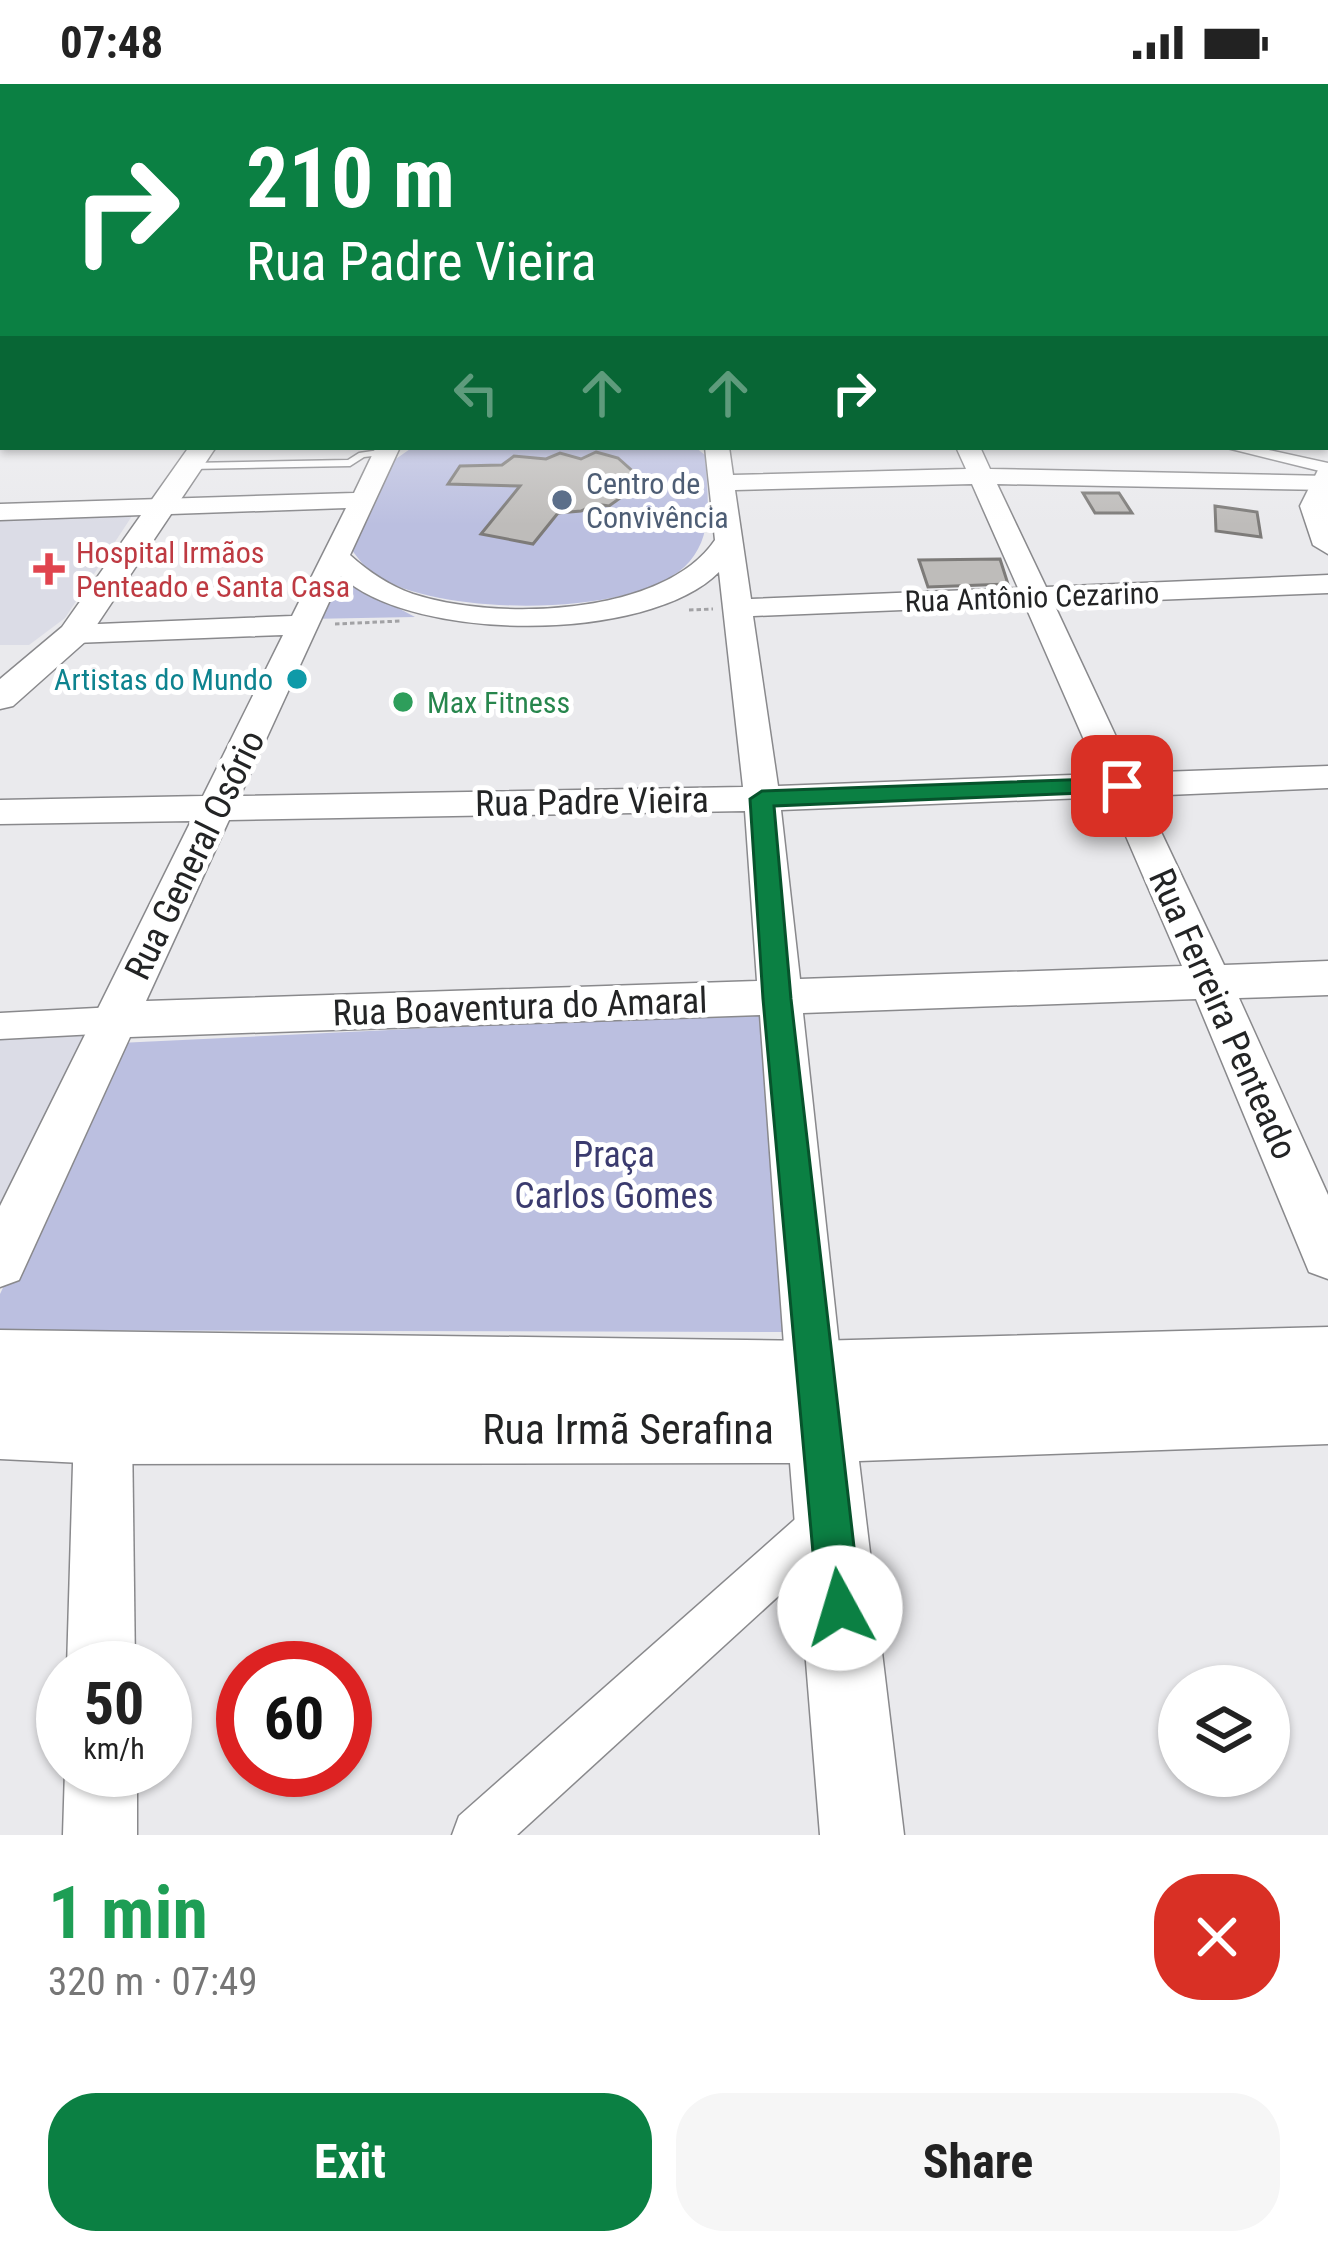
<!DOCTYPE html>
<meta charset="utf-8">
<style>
body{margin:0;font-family:"Roboto Condensed",sans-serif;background:#f6f6f6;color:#222;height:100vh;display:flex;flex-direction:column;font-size:45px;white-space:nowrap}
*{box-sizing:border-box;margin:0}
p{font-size:39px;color:#767676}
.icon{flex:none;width:66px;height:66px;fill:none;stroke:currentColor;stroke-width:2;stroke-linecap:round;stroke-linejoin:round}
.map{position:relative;height:1751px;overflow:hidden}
.sheet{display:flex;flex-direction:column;background:#fff;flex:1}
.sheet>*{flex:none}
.banner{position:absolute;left:0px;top:0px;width:1329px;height:366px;box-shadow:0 3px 9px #0004;background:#0b8043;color:#fff;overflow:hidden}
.tools{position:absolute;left:1158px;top:1581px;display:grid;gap:24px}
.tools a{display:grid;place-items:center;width:132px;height:132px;border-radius:50%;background:#fff;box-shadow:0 3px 9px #0004;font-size:60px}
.speed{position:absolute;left:36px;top:1557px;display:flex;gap:24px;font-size:60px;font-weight:700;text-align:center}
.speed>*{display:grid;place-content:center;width:156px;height:156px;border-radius:50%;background:#fff;box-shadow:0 3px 9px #0004;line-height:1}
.speed small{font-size:30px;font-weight:400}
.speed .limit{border:18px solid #d22;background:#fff;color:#111}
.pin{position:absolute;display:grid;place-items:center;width:102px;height:102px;color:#fff;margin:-51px;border-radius:24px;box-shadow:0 6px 18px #0006}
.me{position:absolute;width:132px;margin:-66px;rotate:354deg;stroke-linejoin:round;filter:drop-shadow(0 0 9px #0008)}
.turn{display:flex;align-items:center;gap:42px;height:252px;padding:0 48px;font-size:54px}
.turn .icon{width:156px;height:156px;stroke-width:2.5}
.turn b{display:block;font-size:84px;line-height:102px}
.lanes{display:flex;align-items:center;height:114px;padding:0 48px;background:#0003;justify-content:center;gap:60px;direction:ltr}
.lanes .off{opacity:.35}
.round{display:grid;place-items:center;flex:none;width:126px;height:126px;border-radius:48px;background:#f6f6f6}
.summary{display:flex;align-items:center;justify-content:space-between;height:204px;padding:0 48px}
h1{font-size:72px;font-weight:700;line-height:90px;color:#1e9e55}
.button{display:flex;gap:24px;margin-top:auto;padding:24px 48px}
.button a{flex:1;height:138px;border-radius:48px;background:#0b8043;color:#fff;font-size:48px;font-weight:700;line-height:138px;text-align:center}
.button a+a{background:#f6f6f6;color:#222}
.status{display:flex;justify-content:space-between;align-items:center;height:84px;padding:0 60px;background:#fff;direction:ltr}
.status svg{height:33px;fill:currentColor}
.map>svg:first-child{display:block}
</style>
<div class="status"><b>07:48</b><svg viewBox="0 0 49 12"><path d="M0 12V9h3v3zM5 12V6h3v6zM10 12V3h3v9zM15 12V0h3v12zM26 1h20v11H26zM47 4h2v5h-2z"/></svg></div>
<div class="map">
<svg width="1328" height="1751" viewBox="0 0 1328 1751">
<rect width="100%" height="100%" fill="#eaeaed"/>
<!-- built -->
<g fill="#dbdce6">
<path d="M132 432 65 534 29 561H0V436Z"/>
<path d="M102 951 0 1159V954Z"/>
</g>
<!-- green -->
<g fill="#bbbfe0">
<path d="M413 363H695L705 371C707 407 715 447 690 477 642 536 431 533 373 489 363 483 356 470 348 462L387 381Z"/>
<path d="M332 489 415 533 307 535Z"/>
<path d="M762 928 790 1248 0 1246V1210L119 959Z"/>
</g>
<!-- building -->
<g fill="#bebcba" stroke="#7d7b79" stroke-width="3">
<path d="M596 368 618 374 638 392 628 400 634 404 609 422 596 420 581 427 558 429 533 460 481 450 520 402 448 400 460 382 502 381 514 372 546 375 560 369 581 375Z"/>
<path d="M1083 409H1119L1132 429H1095Z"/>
<path d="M1215 422 1257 428 1261 453 1216 447Z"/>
<path d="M1000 475 1008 500 928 503 919 476Z"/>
</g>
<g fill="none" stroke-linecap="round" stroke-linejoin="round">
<!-- lane casing -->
<g stroke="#89898c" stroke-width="3">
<g id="lane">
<rect x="0" y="337" width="3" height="4"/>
<path d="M386 365 389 366V370L364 373 350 382 190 385 186 382 190 379 348 376 359 369Z"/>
</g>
</g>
<!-- street casing -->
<g stroke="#89898c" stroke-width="3">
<g id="street">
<rect x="0" y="273" width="3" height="8"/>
<path d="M1223 363H1255L1328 379V389Z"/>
<path d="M115 923 126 927 131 936 126 945 115 949 0 955V929Z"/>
<path d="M826 1416 842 1422 848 1438 842 1454 517 1751H452L459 1732 810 1422Z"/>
</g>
</g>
<!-- secondary casing -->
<g stroke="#89898c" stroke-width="3">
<g id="secondary">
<path d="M376 363H400L350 471C369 488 388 501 413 510 494 537 663 533 715 456L705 363H729L733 391 966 385 956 363H980L990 385 1328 392V406L997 400 1046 503 1328 491V509L1054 520 1133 689 1328 682V704L1144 712 1224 881 1328 877V911L1239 914 1328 1111V1195L1309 1188 1196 915 803 929 842 1289 834 1309 814 1317 794 1309 786 1289 760 931 130 953 19 1196 0 1203V1122L191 737 0 740V716L203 712 283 551 74 559 59 550 74 541 292 532 346 424 0 436V420L354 409ZM972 400 1018 504 751 515 735 406ZM719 488 743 703 240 712 341 492C413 559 649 559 719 488ZM1025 521 1099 690 778 702 753 532ZM1109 713 1182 882 800 895 781 726ZM745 727 757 897 146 917 229 736Z"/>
<path d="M103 1317 124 1325 132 1346 135 1584H67L74 1346 82 1325Z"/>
<path d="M65 1686H137V1751H63Z"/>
</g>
</g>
<!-- primary casing -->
<g stroke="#89898c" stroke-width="3">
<g id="primary">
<rect x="0" y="209" width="3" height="12"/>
<path d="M3 250V265L0 266V251Z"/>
<path d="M189 363H216L86 557 13 622 0 625V595L62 543Z"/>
<path d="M1328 384V470L1313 461 1300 422 1318 386Z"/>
<path d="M1328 1243V1360L859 1377 904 1751H820L790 1379 103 1380 0 1375V1246L814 1257Z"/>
</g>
</g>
<!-- highway casing -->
<g stroke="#89898c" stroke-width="3">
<rect id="highway" x="1326" y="258" width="2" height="16"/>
</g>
<!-- path -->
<g stroke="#a2a2a5" stroke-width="3" stroke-dasharray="4.5 3" stroke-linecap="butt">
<path d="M689 526 713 525"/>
<path d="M335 540 401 537"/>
</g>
<!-- lane -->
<use href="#lane" fill="#fff" fill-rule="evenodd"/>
<!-- street -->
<use href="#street" fill="#fff" fill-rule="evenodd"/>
<!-- secondary -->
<use href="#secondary" fill="#fff" fill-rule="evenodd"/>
<!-- primary -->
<use href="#primary" fill="#fff" fill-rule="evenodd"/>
<!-- highway -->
<use href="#highway" fill="#fff" fill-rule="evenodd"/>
</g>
<!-- sky -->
<linearGradient id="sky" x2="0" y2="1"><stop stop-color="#8dc0e8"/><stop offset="0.44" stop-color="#f6f6f7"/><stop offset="1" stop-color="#f6f6f7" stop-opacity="0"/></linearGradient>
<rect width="1328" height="441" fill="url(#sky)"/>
<!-- route -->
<path fill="#0b8043" stroke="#07532c" stroke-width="3" d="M1122 694 1134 702 1131 707 774 722 791 915 861 1524 855 1539 840 1546 825 1539 818 1524 763 915 750 715 762 707Z"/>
<!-- markers -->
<circle fill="#5c6f8a" stroke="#fff" stroke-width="4.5" cx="562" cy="416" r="12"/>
<path fill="#e0444e" stroke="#fff" stroke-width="4.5" d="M43 467h12v12h12v12h-12v12h-12v-12h-12v-12h12z"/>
<circle fill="#0f9aa8" stroke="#fff" stroke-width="4.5" cx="297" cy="595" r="12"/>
<circle fill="#2e9e5b" stroke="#fff" stroke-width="4.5" cx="403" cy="618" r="12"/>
<g text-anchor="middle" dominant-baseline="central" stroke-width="10" stroke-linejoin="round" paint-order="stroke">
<!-- far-service labels -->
<g font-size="30" fill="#4e5e75" stroke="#fff" text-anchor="start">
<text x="586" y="399">Centro de<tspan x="586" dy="34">Convivência</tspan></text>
</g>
<!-- far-health labels -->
<g font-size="30" fill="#be3a42" stroke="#fff" text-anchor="start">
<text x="76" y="468">Hospital Irmãos<tspan x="76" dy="34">Penteado e Santa Casa</tspan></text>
</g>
<!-- far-street labels -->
<g font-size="30" fill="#232425" stroke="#fff">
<text transform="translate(1032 513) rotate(-2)">Rua Antônio Cezarino</text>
</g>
<!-- far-culture labels -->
<g font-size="30" fill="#0d838f" stroke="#fff" text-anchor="end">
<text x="273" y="595">Artistas do Mundo</text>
</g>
<!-- far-leisure labels -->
<g font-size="30" fill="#27864d" stroke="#fff" text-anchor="start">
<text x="427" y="618">Max Fitness</text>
</g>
<!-- street labels -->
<g font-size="36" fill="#232425" stroke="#fff">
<text transform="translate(592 718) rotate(-1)">Rua Padre Vieira</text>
<text transform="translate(195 771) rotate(-64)">Rua General Osório</text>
<text transform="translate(520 923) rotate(-2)">Rua Boaventura do Amaral</text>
<text transform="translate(1223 930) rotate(66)">Rua Ferreira Penteado</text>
</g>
<!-- park labels -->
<g font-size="36" fill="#3b3b6f" stroke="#fff">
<text x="614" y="1071">Praça<tspan x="614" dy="41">Carlos Gomes</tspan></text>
</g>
<!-- near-street labels -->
<g font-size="42" fill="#232425" stroke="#fff">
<text x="628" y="1345">Rua Irmã Serafina</text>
</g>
</g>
</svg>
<div class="tools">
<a><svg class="icon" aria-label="layers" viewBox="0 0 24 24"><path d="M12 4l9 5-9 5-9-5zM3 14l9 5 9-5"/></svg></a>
</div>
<div class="speed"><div>50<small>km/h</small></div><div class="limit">60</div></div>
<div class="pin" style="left:1122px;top:702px;background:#d93025"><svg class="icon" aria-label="arrive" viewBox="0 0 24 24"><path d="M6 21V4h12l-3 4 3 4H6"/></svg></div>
<svg class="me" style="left:840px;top:1524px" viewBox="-20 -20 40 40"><circle r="19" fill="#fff"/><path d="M0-13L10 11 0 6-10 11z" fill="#0b8043"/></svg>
<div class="banner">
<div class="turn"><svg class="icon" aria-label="right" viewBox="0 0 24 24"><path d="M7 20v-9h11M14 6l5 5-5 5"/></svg><div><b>210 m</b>Rua Padre Vieira</div></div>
<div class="lanes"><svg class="icon off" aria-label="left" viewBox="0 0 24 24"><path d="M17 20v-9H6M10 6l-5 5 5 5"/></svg><svg class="icon off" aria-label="ahead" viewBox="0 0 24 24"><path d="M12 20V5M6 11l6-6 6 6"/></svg><svg class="icon off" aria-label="ahead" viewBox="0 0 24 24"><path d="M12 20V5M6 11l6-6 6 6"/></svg><svg class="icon" aria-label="right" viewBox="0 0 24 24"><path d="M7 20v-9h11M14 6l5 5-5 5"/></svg></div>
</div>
</div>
<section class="sheet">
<div class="summary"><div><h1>1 min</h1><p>320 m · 07:49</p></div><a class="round" style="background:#d93025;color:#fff"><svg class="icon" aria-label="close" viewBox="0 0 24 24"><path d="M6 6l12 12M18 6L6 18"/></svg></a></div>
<div class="button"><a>Exit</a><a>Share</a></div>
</section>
